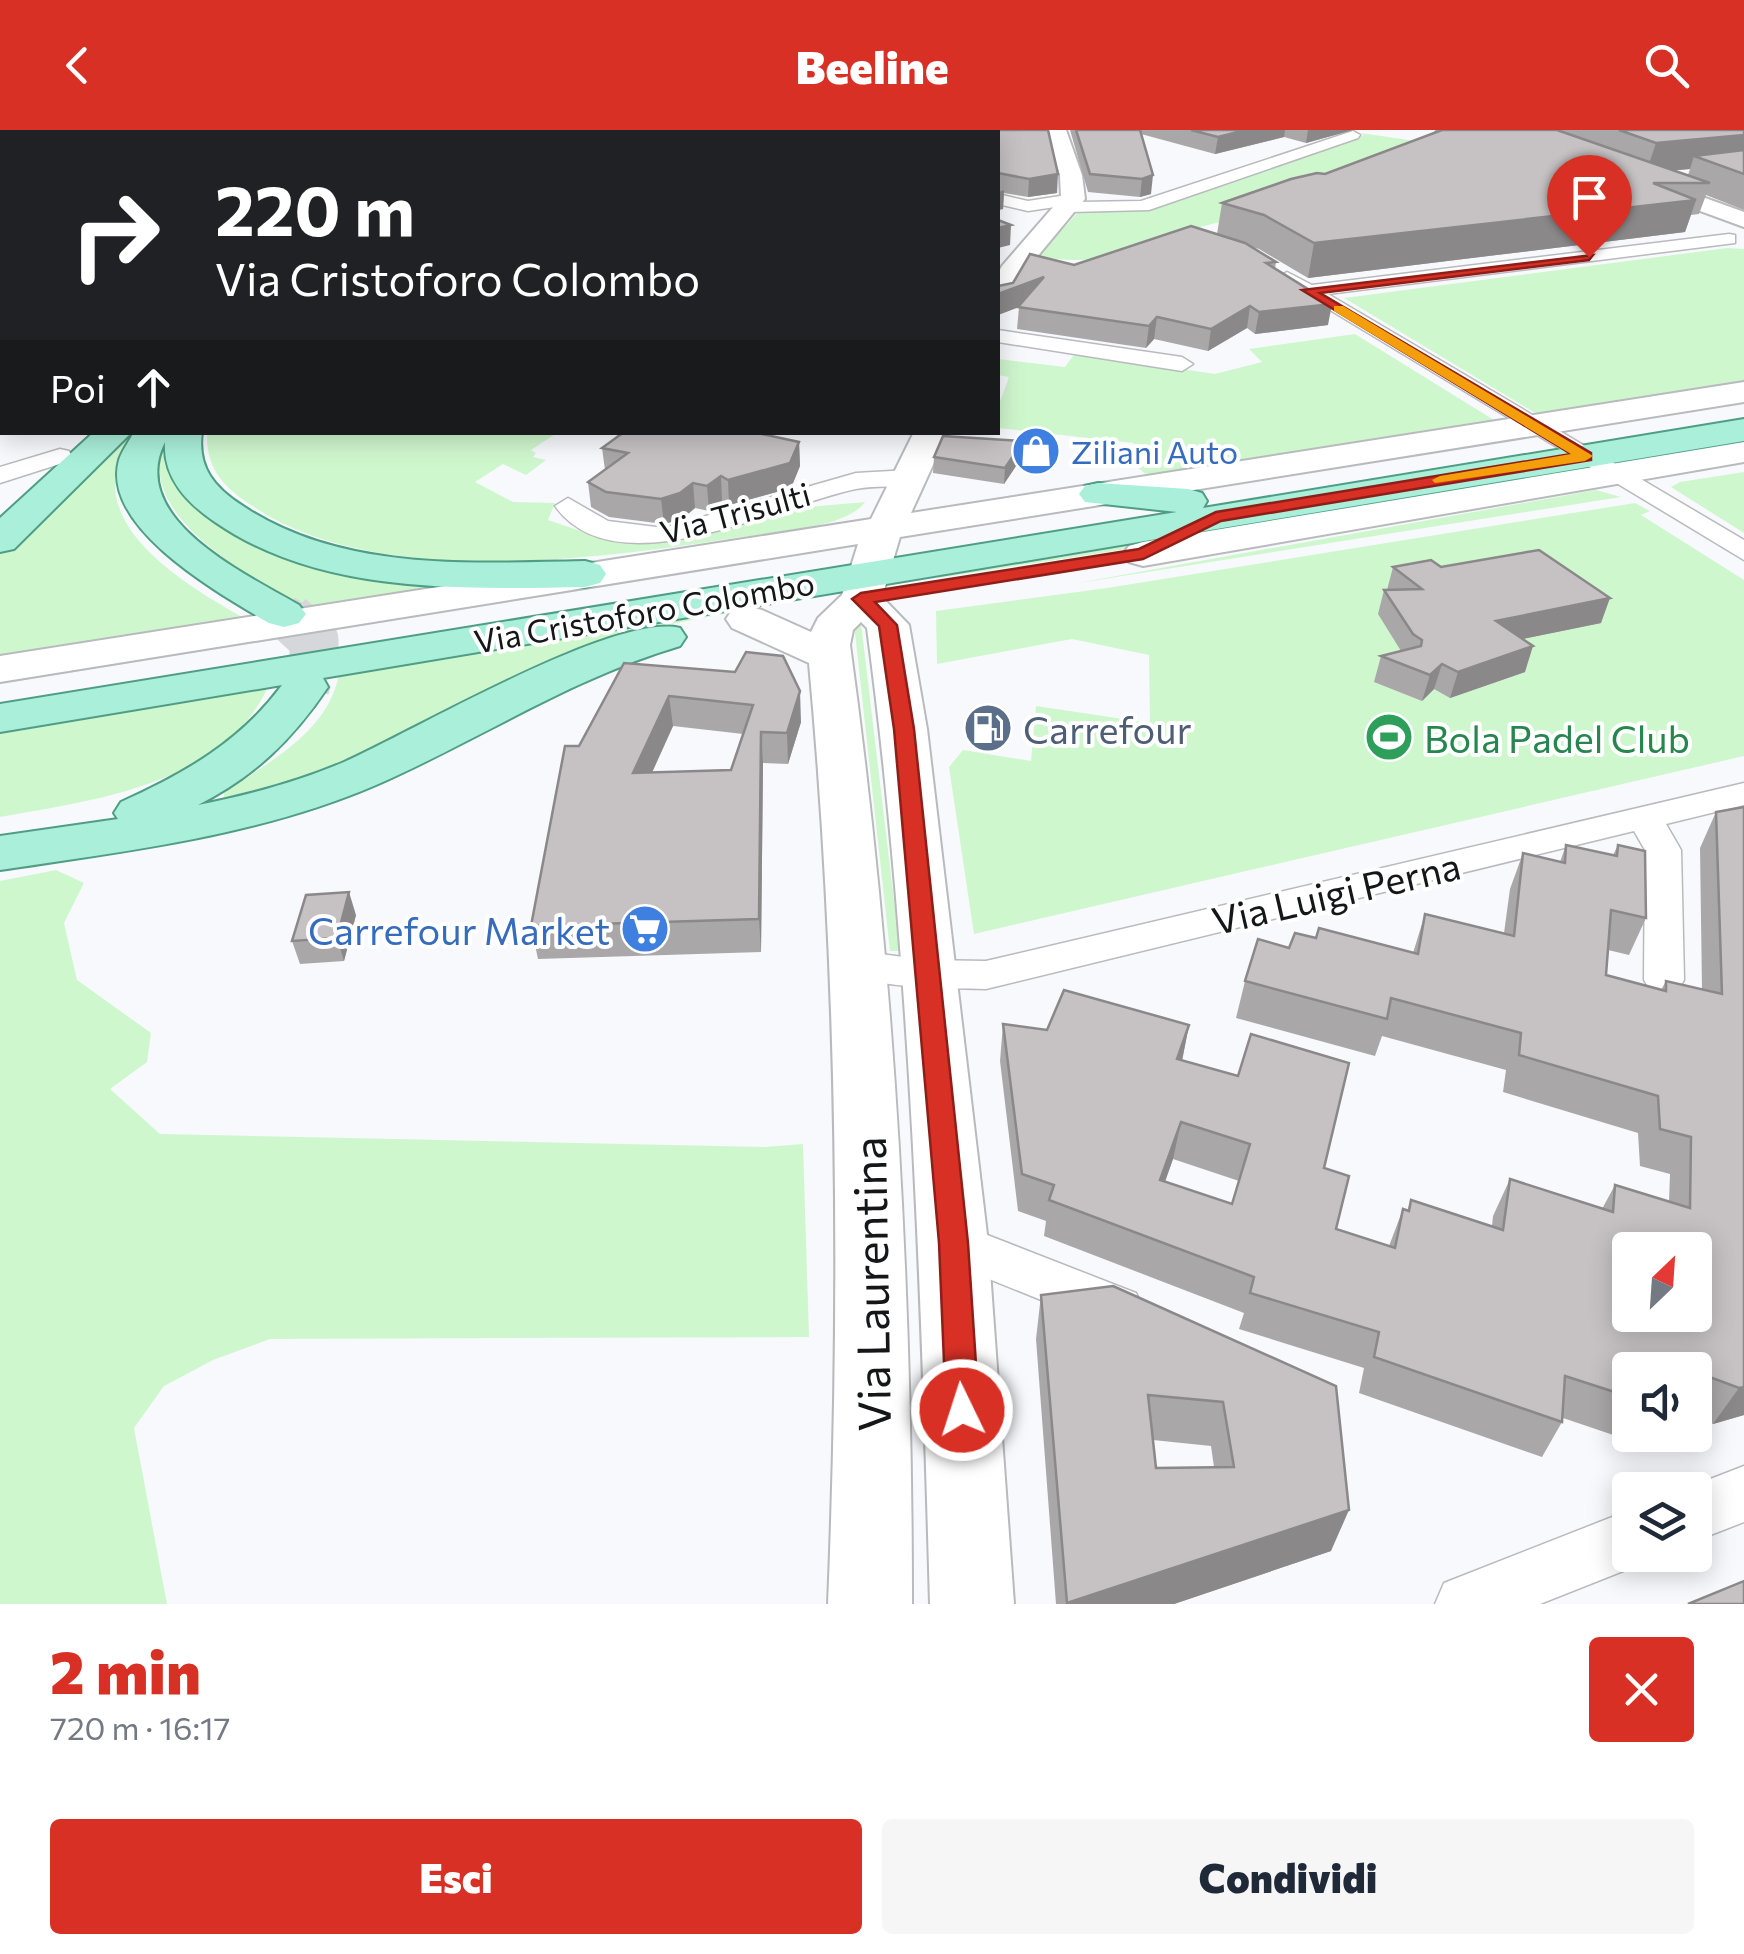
<!DOCTYPE html>
<html lang="it">
<meta charset="utf-8">
<style>
body{margin:0;font-family:Commissioner,sans-serif;background:#f6f6f7;color:#1f2937;height:100vh;display:flex;flex-direction:column;font-size:38px;white-space:nowrap}
*{box-sizing:border-box;margin:0}
p{font-size:32px;color:#747a83}
.icon{flex:none;width:55px;height:55px;fill:none;stroke:currentColor;stroke-width:2;stroke-linecap:round;stroke-linejoin:round}
.map{position:relative;height:1474px;overflow:hidden}
.drawer{display:flex;flex-direction:column;background:#fff;flex:1}
.drawer>*{flex:none}
.banner{position:absolute;left:0px;top:0px;width:1000px;height:305px;box-shadow:0 5px 25px #0003;background:#202124;color:#fff;overflow:hidden}
.needle{width:65px;rotate:25deg}
.fabs{position:absolute;left:1612px;top:1102px;display:grid;gap:20px}
.fabs a{display:grid;place-items:center;width:100px;height:100px;border-radius:10px;background:#fff;box-shadow:0 5px 25px #0003;font-size:50px}
.pin{position:absolute;display:grid;place-items:center;width:85px;height:85px;color:#fff;margin:-102px -42px;border-radius:50% 50% 50% 0;rotate:-45deg;box-shadow:0 0 10px #0007}
.pin .icon{rotate:45deg}
.me{position:absolute;width:110px;margin:-55px;rotate:356deg;stroke-linejoin:round;filter:drop-shadow(0 0 8px #0008)}
.turn{display:flex;align-items:center;gap:35px;height:210px;padding:0 50px;font-size:45px}
.turn .icon{width:130px;height:130px;stroke-width:2.5}
.turn b{display:block;font-size:70px;line-height:85px}
.then{display:flex;align-items:center;height:95px;padding:0 50px;background:#0003;gap:20px;font-size:38px}
.round{display:grid;place-items:center;flex:none;width:105px;height:105px;border-radius:10px;background:#f6f6f7}
.headline{display:flex;align-items:center;justify-content:space-between;height:170px;padding:0 50px}
h1{font-size:60px;font-weight:800;line-height:75px;color:#d93025}
.action{display:flex;gap:20px;margin-top:auto;padding:20px 50px}
.action a{flex:1;height:115px;border-radius:10px;background:#d93025;color:#fff;font-size:40px;font-weight:800;line-height:115px;text-align:center}
.action a+a{background:#f6f6f7;color:#1f2937}
header{display:flex;justify-content:space-between;align-items:center;height:130px;padding:0 50px;background:#d93025;color:#fff;font-size:45px;font-weight:800}
.map>svg:first-child{display:block}
</style>
<header><svg class="icon" aria-label="back" viewBox="0 0 24 24"><path d="M15 5l-7 7 7 7"/></svg>Beeline<svg class="icon" aria-label="search" viewBox="0 0 24 24"><circle cx="10" cy="10" r="6"/><path d="M15 15l6 6"/></svg></header>
<div class="map">
<svg width="1744" height="1474" viewBox="0 0 1744 1474">
<rect width="100%" height="100%" fill="#f8f9fd"/>
<!-- green -->
<g fill="#cff7ce">
<path d="M1361 3 1436 14 1460 30 1158 108C1120 129 1081 135 1038 126L1081 79C1173 80 1277 36 1364 5Z"/>
<path d="M1727 118 1744 119V251L1537 284 1344 168Z"/>
<path d="M1355 204 1494 290 1148 346 1130 331 1134 313 998 298V277L1009 247 998 245V229L1065 237 1075 223 1215 244 1262 232 1249 219Z"/>
<path d="M124 303H135C126 318 116 335 115 353 114 418 209 468 258 496L0 534V424Z"/>
<path d="M207 303H557L531 320 536 323 533 327 546 330 526 345 503 334 475 352 513 372 555 373 548 390 610 411 630 413 809 377 865 372C846 399 767 403 735 408 596 429 382 459 257 379 226 359 206 342 207 303Z"/>
<path d="M171 315 211 383 470 455 310 484C258 448 139 393 162 316Z"/>
<path d="M1744 342V403L1671 357 1680 352Z"/>
<path d="M1596 360 1621 367 1072 454Z"/>
<path d="M1635 373 1650 381 1641 385 1744 450V626L974 804 949 637 963 620 1031 631 1036 576 1150 593 1149 525 1072 509 937 534 936 481 1107 458Z"/>
<path d="M1167 406 1140 417 938 448V444Z"/>
<path d="M820 419 814 423 0 554V546Z"/>
<path d="M788 469 790 471 651 498 565 525 324 641 224 668V663C269 631 328 603 339 544Z"/>
<path d="M861 493 900 821H890L854 494Z"/>
<path d="M268 557C223 655 94 670 0 687V600Z"/>
<path d="M56 740 84 753 64 793 77 850 151 903 147 932 110 959 160 1004 764 1017 803 1014 809 1207 270 1209 213 1230 164 1256 134 1298 167 1474H0V751Z"/>
</g>
<g fill="none" stroke-linecap="round" stroke-linejoin="round">
<!-- primary-tunnel-far2 -->
<path stroke="#d6d7da" stroke-width="25" stroke-dasharray="25 12" stroke-linecap="butt" d="M469 2 481 0"/>
<!-- primary-tunnel-far1 -->
<path stroke="#d6d7da" stroke-width="39" stroke-dasharray="39 20" stroke-linecap="butt" d="M284 484 293 490"/>
<!-- primary-tunnel -->
<path stroke="#d6d7da" stroke-width="49" stroke-dasharray="49 25" stroke-linecap="butt" d="M289 487 314 510V529L305 557"/>
<!-- street casing -->
<g stroke="#b8babd" stroke-width="3">
<g id="street">
<path d="M1353 1 1360 5 1358 8 1149 80 1070 82 1062 76 1028 81 998 74V64L1028 71 1073 64 1079 65 1080 72 1141 71Z"/>
<path d="M1729 104 1735 105V113L1328 164 1744 410V430L1277 148 1287 142 1312 155Z"/>
<path d="M998 200 1182 227 1193 234 1182 241 998 212Z"/>
<path d="M60 319 69 321 72 326 69 331 0 353V337Z"/>
<path d="M909 340 922 348 918 353C898 358 876 355 856 359 777 375 616 461 555 376L568 368 608 391 664 398 856 343Z"/>
<path d="M1744 653V675L1666 694 1681 720 1684 850 1678 860 1664 864 1650 860 1644 850 1645 720 1634 701 986 859C939 858 890 858 844 845L838 835 844 825 858 821 926 830 986 831Z"/>
<path d="M954 1092 1136 1163 1144 1179 1136 1195 1118 1201 937 1128 929 1113 937 1098Z"/>
<path d="M1744 1336V1392L1695 1411V1360H1682Z"/>
<path d="M1630 1380V1425H1652L1651 1430 1540 1474H1435L1444 1453Z"/>
</g>
</g>
<!-- secondary casing -->
<g stroke="#b8babd" stroke-width="4">
<g id="secondary">
<path d="M1046 0H1066L1082 45 1085 69 1027 139 1008 172 998 174V143L1002 136 1061 68 1060 45Z"/>
<path d="M1487 0H1517L1744 82V97L1490 4Z"/>
<path d="M1744 252V272L900 407 882 467 909 495 927 599 988 1113 1014 1474H930C921 1149 910 821 867 498L861 492 853 500 850 515C894 834 912 1152 912 1474H828C841 1159 838 846 809 533L732 498 726 489 732 480 747 476 762 480 811 502 818 488 842 465 858 414 0 552V526L871 389 914 302H948L911 383Z"/>
<path d="M1744 312V332L1143 436 1129 432 1123 424 1129 416 1143 412Z"/>
</g>
</g>
<!-- primary casing -->
<g stroke="#509d86" stroke-width="4">
<g id="primary">
<path d="M1744 289V311L323 548 328 557C293 609 254 647 198 675 248 665 297 652 344 632 412 602 615 482 680 498L686 507 680 516C571 548 479 610 376 655 258 706 127 721 0 740V706L118 689 114 683 121 672C185 643 240 612 282 555L0 602V574L1177 382 1085 372 1079 364 1085 356 1098 353 1188 359 1202 363 1207 371 1203 378Z"/>
<path d="M94 302H132L14 419 0 422V388Z"/>
<path d="M134 302H202C197 338 215 358 243 376 342 442 471 433 585 431L600 435 606 444 600 453 585 457C462 459 320 465 215 392 187 373 163 348 165 312 126 389 246 444 299 475L306 484 299 493 284 497 269 493C222 465 100 398 119 330 122 321 129 311 134 302Z"/>
</g>
</g>
<!-- street -->
<use href="#street" fill="#fff" fill-rule="evenodd"/>
<!-- secondary -->
<use href="#secondary" fill="#fff" fill-rule="evenodd"/>
<!-- primary -->
<use href="#primary" fill="#a9efda" fill-rule="evenodd"/>
<!-- rail casing -->
<g stroke="#3e3f41" stroke-width="5">
<path id="rail" d="M595 2 603 0"/>
</g>
<!-- rail -->
<use href="#rail" stroke="#fff" stroke-width="4" stroke-dasharray="10" stroke-linecap="butt"/>
</g>
<!-- wall -->
<g fill="#aaa7a9" fill-rule="evenodd">
<path d="M597 0H1048L1057 63 1028 67 1004 63 1003 79 998 80V2H549H604Z"/>
<path d="M1070 0H1353L1306 13 1284 7 1215 24 1141 4 1151 64 1140 67 1088 62Z"/>
<path d="M1435 0H1744V80L1706 65 1699 84 1691 85 1685 102 1308 148 1259 119 1249 116 1276 132 1275 139 1328 195 1255 204 1247 198 1208 221 1154 209 1146 218 1017 199 1019 177 998 185V156L1074 135 1217 104 1222 73 1325 44 1434 3ZM1690 39 1688 45 1674 40Z"/>
<path d="M756 303 799 312 800 336 791 358 729 375 722 371 709 381 695 378 682 389 664 394 609 387 591 377 588 352 605 340 602 318Z"/>
<path d="M1023 311 1022 327 1004 354 933 343 934 327Z"/>
<path d="M1393 437H1441L1601 493 1522 509 1525 542 1450 568 1434 559 1422 571 1374 552 1381 526 1401 521 1378 484 1384 460H1387Z"/>
<path d="M624 533 735 542 801 592 788 634 763 633 761 822 538 829 531 796 579 616ZM673 596 743 604 731 640 652 643Z"/>
<path d="M1716 682 1744 1285 1713 1294 1695 1287V1240H1630V1305H1642L1637 1313 1563 1288 1562 1292 1542 1327 1359 1263 1364 1238 1239 1199 1244 1183 1044 1106 1046 1091 1018 1081 1000 931 1003 894 1047 900 1189 895 1182 930 1324 1038 1336 1099 1389 1116 1403 1079 1407 1081 1411 1070 1492 1096 1493 1086 1510 1049 1602 1079 1615 1055 1669 1072 1670 1044 1640 1036 1638 1003 1503 962 1506 940 1382 906 1375 926 1236 888 1245 851 1289 818 1316 808 1413 823 1425 784 1504 803 1510 759 1523 723 1560 732 1566 715 1613 725 1618 715 1646 788 1629 825 1608 820 1606 845 1661 860 1666 851 1702 859 1700 718ZM1173 1029 1239 1051 1232 1074 1165 1052Z"/>
<path d="M356 785 344 831 300 834 292 811Z"/>
<path d="M1041 1165 1336 1256 1331 1421 1174 1474H1056L1036 1209ZM1153 1310 1211 1316 1214 1337 1156 1338Z"/>
</g>
<!-- shaded-wall -->
<g fill="#8b8889">
<path d="M269 0H321L313 2H260Z"/>
<path d="M1246 0H1285L1284 7 1215 24 1218 7Z"/>
<path d="M1308 0H1353L1306 13Z"/>
<path d="M1744 5V33L1694 26 1690 39 1646 43 1656 13Z"/>
<path d="M1058 44 1057 63 1028 67 1029 49Z"/>
<path d="M1153 45 1151 64 1140 67 1142 49Z"/>
<path d="M1004 60 1003 79 998 80V62Z"/>
<path d="M1696 70 1685 102 1308 148 1314 113Z"/>
<path d="M2 92V110H0V93Z"/>
<path d="M1011 95 1010 115 998 118V98Z"/>
<path d="M1044 147 1042 168 998 185V164Z"/>
<path d="M1332 174 1328 195 1255 204 1259 182Z"/>
<path d="M1250 176 1247 198 1208 221 1211 199Z"/>
<path d="M1157 187 1154 209 1146 218 1149 196Z"/>
<path d="M2 206V232L0 233V207Z"/>
<path d="M1023 311 1022 327 1004 354 1005 338Z"/>
<path d="M799 312 800 336 791 358 729 375 728 350Z"/>
<path d="M721 346 722 371 709 381 707 356Z"/>
<path d="M693 353 695 378 682 389 664 394 661 369Z"/>
<path d="M1610 468 1601 493 1488 516 1496 491Z"/>
<path d="M1533 516 1525 542 1450 568 1458 542Z"/>
<path d="M1442 534 1434 559 1422 571 1430 545Z"/>
<path d="M800 561 801 592 788 634 787 603Z"/>
<path d="M669 566 673 596 637 675 633 643Z"/>
<path d="M761 602 763 633 761 822 759 789Z"/>
<path d="M349 762 356 785 344 831 337 808Z"/>
<path d="M1189 895 1182 931 1177 929Z"/>
<path d="M1181 992 1173 1029 1152 1087 1160 1050Z"/>
<path d="M1744 1257V1285L1713 1294 1739 1258Z"/>
<path d="M1349 1380 1331 1421 1174 1474H1067Z"/>
</g>
<!-- building -->
<g fill="#c6c2c4" stroke="#8b8889" stroke-width="2.5" fill-rule="evenodd">
<path d="M134 0H269L260 2H128Z"/>
<path d="M640 0H1048L1058 44 1029 49 998 43V2H640Z"/>
<path d="M1076 0H1140L1153 45 1142 49 1090 44Z"/>
<path d="M1191 0H1246L1218 7Z"/>
<path d="M1442 0H1557L1710 53H1653L1696 70 1314 113 1264 85 1222 73 1291 49 1317 43 1325 44Z"/>
<path d="M1619 0H1744V5L1656 13Z"/>
<path d="M556 1 621 2H549Z"/>
<path d="M0 14H2V92L0 93Z"/>
<path d="M1744 20V44L1694 26Z"/>
<path d="M998 90 1011 95 998 98Z"/>
<path d="M1191 96 1245 113 1276 132 1266 133 1332 174 1259 182 1250 176 1211 199 1157 187 1149 196 1018 177 1044 147 998 164V156L1013 153 1030 124 1074 135Z"/>
<path d="M0 157H2V206L0 207Z"/>
<path d="M624 302H753L799 312 790 333 728 350 721 346 707 356 693 353 680 363 661 369 606 362 588 352 628 323 602 318Z"/>
<path d="M943 306 1023 311 1005 338 934 327Z"/>
<path d="M1539 420 1610 468 1496 491 1533 516 1458 542 1442 534 1430 545 1381 526 1421 516 1422 510 1413 504 1384 460 1422 459 1393 437 1431 430 1441 437Z"/>
<path d="M746 522 783 526 800 561 787 603 761 602 759 789 531 796 565 616H579L624 533 735 542ZM669 566 753 575 731 640 633 643Z"/>
<path d="M1744 677V1257L1739 1258 1699 1243 1697 1270 1695 1269V1240H1630V1267L1565 1246 1562 1292 1374 1227 1379 1202 1250 1163 1254 1147 1049 1070 1054 1055 1022 1044 1003 894 1047 900 1064 860 1189 895 1177 929 1238 946 1251 904 1349 933 1324 1038 1349 1046 1336 1099 1395 1118 1403 1079 1409 1081 1411 1070 1503 1100 1510 1049 1613 1082 1615 1055 1690 1078 1691 1007 1660 999 1658 966 1519 925 1521 903 1391 868 1387 889 1245 851 1258 809 1289 818 1295 803 1316 808 1319 798 1418 824 1425 784 1514 806 1523 723 1565 733 1566 715 1617 726 1618 715 1645 721 1646 788 1611 780 1606 845 1666 861V851L1722 864 1716 682ZM1181 992 1250 1014 1232 1074 1160 1050ZM1630 1120H1695V1185H1630Z"/>
<path d="M349 762 337 808 292 811 306 765Z"/>
<path d="M1113 1156 1336 1256 1349 1380 1067 1473 1041 1165ZM1148 1265 1223 1272 1234 1337 1156 1338Z"/>
<path d="M1744 1451V1474H1688Z"/>
</g>
<!-- route -->
<path fill="#d93025" stroke="#8d1f18" stroke-width="2.5" d="M1593 125 1589 130 1320 163 1591 323V330L1221 391 1143 429 875 472 897 495 914 599 968 1113 979 1280 974 1291 962 1295 951 1291 946 1280 939 1113 894 599 879 496 852 469 861 463 1139 419 1216 382 1571 324 1302 160Z"/>
<!-- slow -->
<path fill="#f59e0b" d="M1334 176H1343L1593 326 1585 331 1435 353 1432 350 1440 346 1571 324 1334 181Z"/>
<!-- icons -->
<defs>
<g id="shop-disc" transform="scale(2.5)"><circle r="9.5" fill="#3f7fe0" stroke="#fff"/><path d="M-5-2.5h2.3a2.7 3.5 0 0 1 5.4 0H5L5.5 6h-11ZM-1.5-2.5h3a1.5 2.3 0 0 0-3 0Z" fill="#fff"/></g>
<g id="fuel-disc" transform="scale(2.5)"><circle r="9.5" fill="#5c6f8a" stroke="#fff"/><path d="M-5.5-6h7V0h2V4h1.3V-2.5L3-4.5l.8-.8L6-3V5H2.5V1h-1V6h-7ZM-4.2-4.7v3.2H.2V-4.7Z" fill="#fff"/></g>
<g id="stadium-disc" transform="scale(2.5)"><circle r="9.5" fill="#2e9e5b" stroke="#fff"/><path d="M0-5a6.5 5 0 1 0 0 10a6.5 5 0 1 0 0-10ZM-3.5-1.8h7v3.6h-7Z" fill="#fff"/></g>
<g id="supermarket-disc" transform="scale(2.5)"><circle r="9.5" fill="#3f7fe0" stroke="#fff"/><path d="M-6-5.5h2.5l.6 2H6L4.5 2H-2.5L-4.4-4H-6ZM-1.5 3.2a1.3 1.3 0 1 0 .1 0ZM3 3.2a1.3 1.3 0 1 0 .1 0Z" fill="#fff"/></g>
</defs>
<g fill-rule="evenodd">
<use href="#shop-disc" x="1036" y="321"/>
<use href="#fuel-disc" x="988" y="598"/>
<use href="#stadium-disc" x="1389" y="607"/>
<use href="#supermarket-disc" x="645" y="799"/>
</g>
<g text-anchor="middle" dominant-baseline="central" stroke-width="8" stroke-linejoin="round" paint-order="stroke">
<!-- far-shop labels -->
<g font-size="32" fill="#366cbe" stroke="#fff" text-anchor="start">
<text x="1071" y="321">Ziliani Auto</text>
</g>
<!-- far-street labels -->
<g font-size="32" fill="#151617" stroke="#fff">
<text transform="translate(735 382) rotate(-15)">Via Trisulti</text>
<text transform="translate(644 481) rotate(-10)">Via Cristoforo Colombo</text>
</g>
<!-- service labels -->
<g font-size="38" fill="#4e5e75" stroke="#fff" text-anchor="start">
<text x="1023" y="598">Carrefour</text>
</g>
<!-- leisure labels -->
<g font-size="38" fill="#27864d" stroke="#fff" text-anchor="start">
<text x="1424" y="607">Bola Padel Club</text>
</g>
<!-- street labels -->
<g font-size="38" fill="#151617" stroke="#fff">
<text transform="translate(1336 762) rotate(-13)">Via Luigi Perna</text>
</g>
<!-- shop labels -->
<g font-size="38" fill="#366cbe" stroke="#fff" text-anchor="end">
<text x="610" y="799">Carrefour Market</text>
</g>
<!-- near-street labels -->
<g font-size="45" fill="#151617" stroke="#fff">
<text transform="translate(870 1154) rotate(-91)">Via Laurentina</text>
</g>
</g>
</svg>
<div class="fabs">
<a><svg class="needle" viewBox="-14 -14 28 28"><path d="M0-13l5 13h-10z" fill="#e53935"/><path d="M0 13l5-13h-10z" fill="#747a83"/></svg></a>
<a><svg class="icon" aria-label="sound" viewBox="0 0 24 24"><path d="M4 9h4l5-4v14l-5-4H4zM17 9q2 3 0 6"/></svg></a>
<a><svg class="icon" aria-label="layers" viewBox="0 0 24 24"><path d="M12 4l9 5-9 5-9-5zM3 14l9 5 9-5"/></svg></a>
</div>
<div class="pin" style="left:1589px;top:127px;background:#d93025"><svg class="icon" aria-label="arrive" viewBox="0 0 24 24"><path d="M6 21V4h12l-3 4 3 4H6"/></svg></div>
<svg class="me" style="left:962px;top:1280px" viewBox="-20 -20 40 40"><circle r="17" fill="#d93025" stroke="#fff" stroke-width="3"/><path d="M0-11L8 9 0 5-8 9z" fill="#fff"/></svg>
<div class="banner">
<div class="turn"><svg class="icon" aria-label="right" viewBox="0 0 24 24"><path d="M7 20v-9h11M14 6l5 5-5 5"/></svg><div><b>220 m</b>Via Cristoforo Colombo</div></div>
<div class="then">Poi<svg class="icon" aria-label="ahead" viewBox="0 0 24 24"><path d="M12 20V5M6 11l6-6 6 6"/></svg></div>
</div>
</div>
<section class="drawer">
<div class="headline"><div><h1>2 min</h1><p>720 m · 16:17</p></div><a class="round" style="background:#d93025;color:#fff"><svg class="icon" aria-label="close" viewBox="0 0 24 24"><path d="M6 6l12 12M18 6L6 18"/></svg></a></div>
<div class="action"><a>Esci</a><a>Condividi</a></div>
</section>
